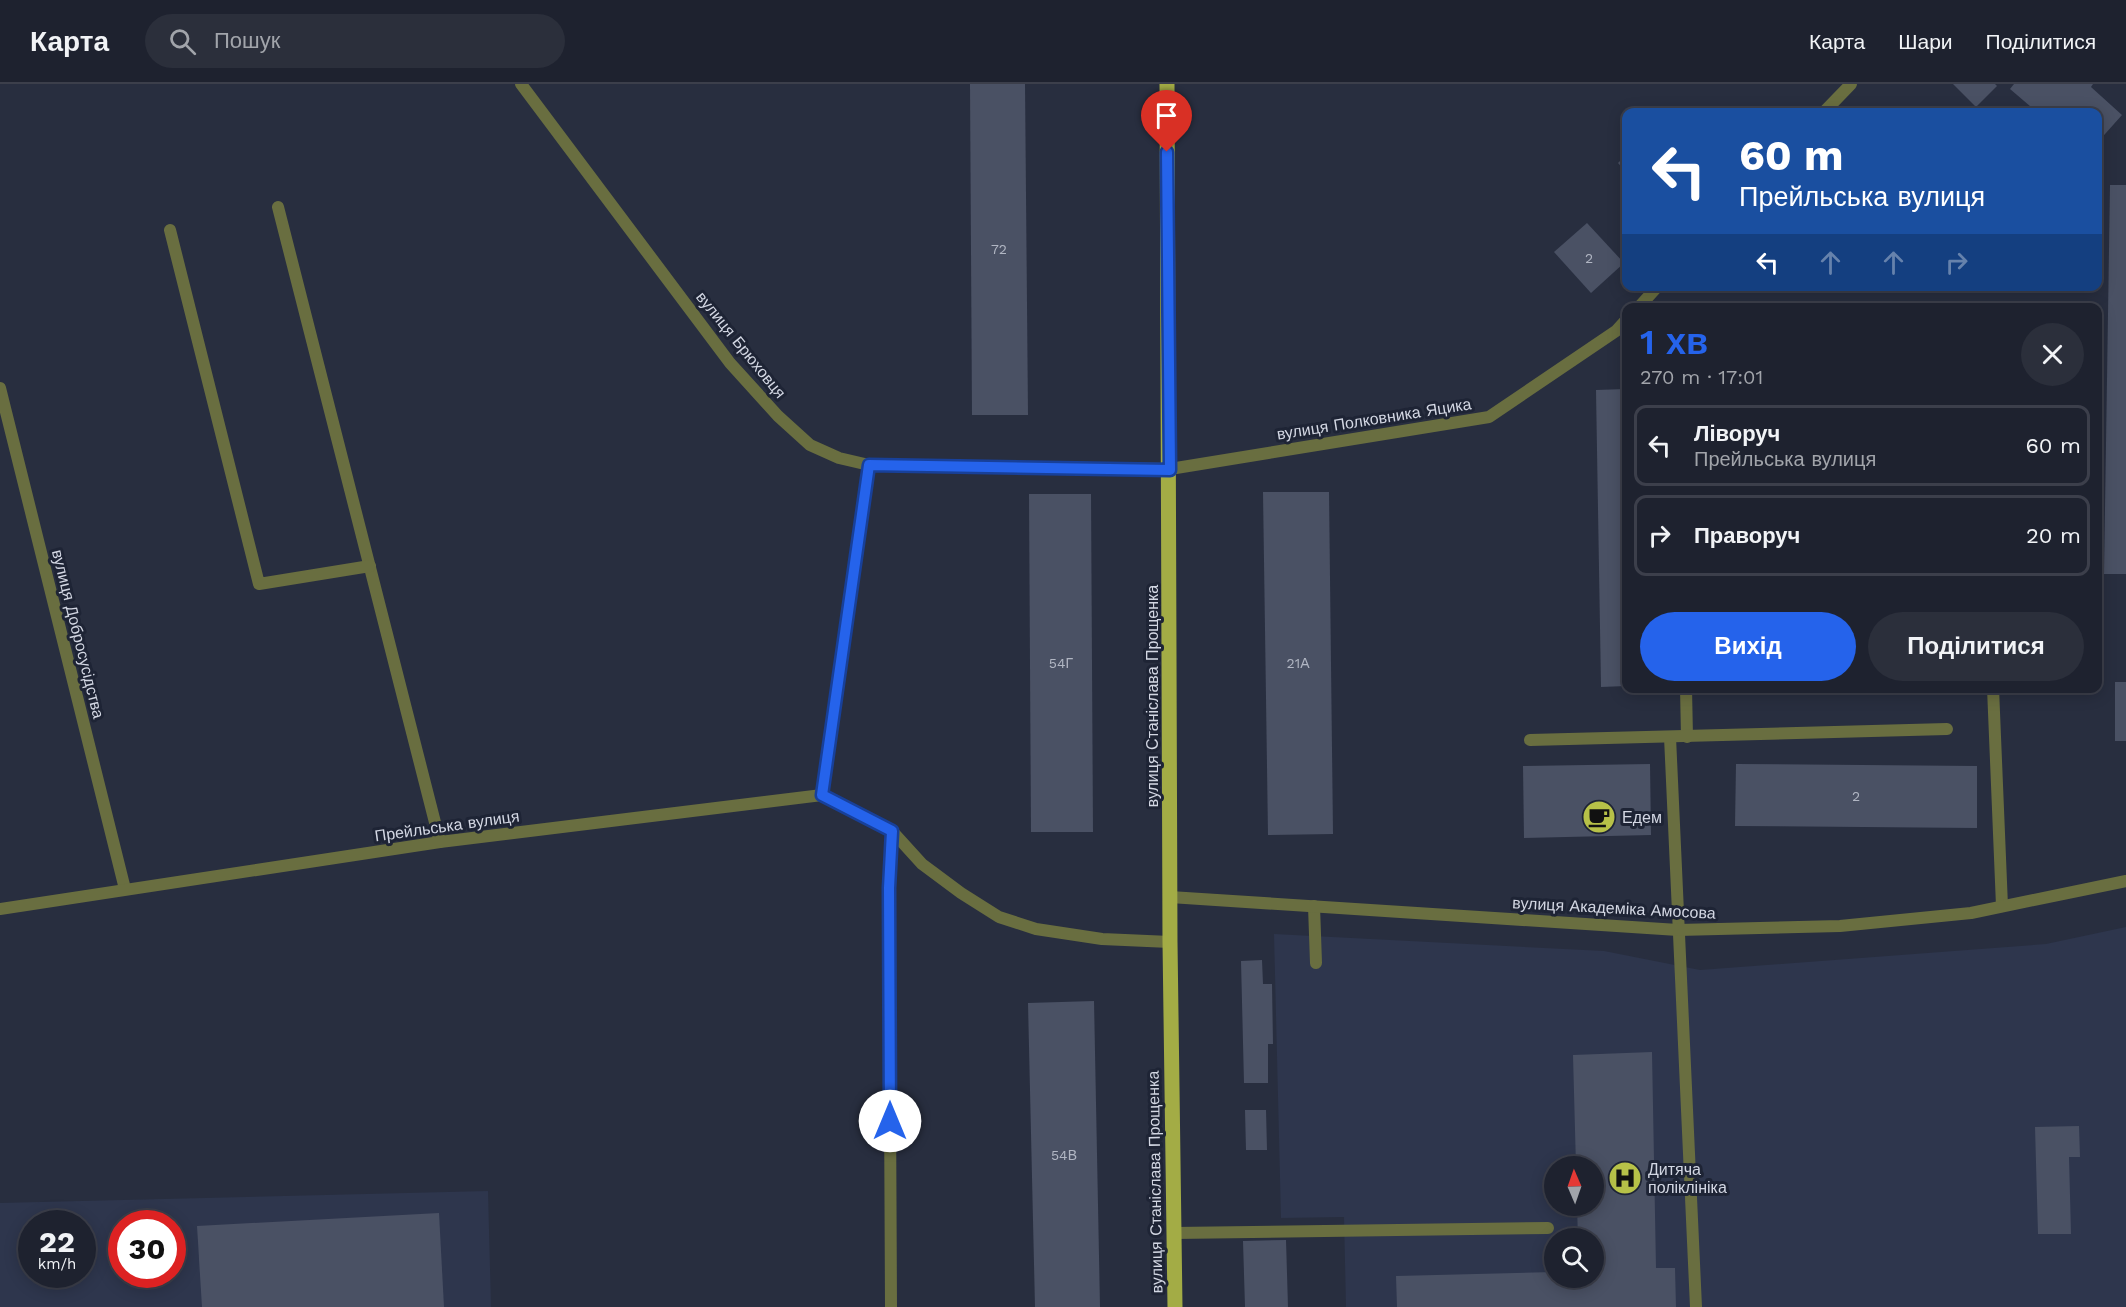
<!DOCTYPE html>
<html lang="uk">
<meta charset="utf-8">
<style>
body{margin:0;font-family:"Work Sans",sans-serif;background:#2b2f3b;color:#f1f3f6;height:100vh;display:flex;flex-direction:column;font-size:22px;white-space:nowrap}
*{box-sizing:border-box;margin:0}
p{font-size:20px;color:#a1a4aa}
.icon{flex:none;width:33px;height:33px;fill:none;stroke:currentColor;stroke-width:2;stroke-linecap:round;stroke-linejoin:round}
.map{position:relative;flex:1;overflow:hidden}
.side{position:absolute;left:1622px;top:219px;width:480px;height:390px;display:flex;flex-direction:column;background:#1e222f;border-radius:12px;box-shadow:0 3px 15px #0003,0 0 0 2px #3c3f4b}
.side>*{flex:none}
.top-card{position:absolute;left:1622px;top:24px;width:480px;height:183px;border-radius:12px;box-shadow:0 3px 15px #0003,0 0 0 2px #3c3f4b;background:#1a4fa0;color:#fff;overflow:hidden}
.needle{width:39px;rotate:358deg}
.tools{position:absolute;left:1544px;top:1072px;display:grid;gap:12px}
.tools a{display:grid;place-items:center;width:60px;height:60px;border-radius:50%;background:#1e222f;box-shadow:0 3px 15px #0003,0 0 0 2px #3c3f4b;font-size:30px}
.speed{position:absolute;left:18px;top:1126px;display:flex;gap:12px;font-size:30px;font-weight:700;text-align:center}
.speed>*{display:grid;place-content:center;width:78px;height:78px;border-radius:50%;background:#1e222f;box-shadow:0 3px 15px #0003,0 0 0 2px #3c3f4b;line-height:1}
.speed small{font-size:15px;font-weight:400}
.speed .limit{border:9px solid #d22;background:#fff;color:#111}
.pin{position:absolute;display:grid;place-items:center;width:51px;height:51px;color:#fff;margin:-62px -26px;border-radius:50% 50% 50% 0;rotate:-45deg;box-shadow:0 0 6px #0007}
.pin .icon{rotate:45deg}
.me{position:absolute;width:66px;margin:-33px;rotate:0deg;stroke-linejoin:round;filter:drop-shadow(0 0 4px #0008)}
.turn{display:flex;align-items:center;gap:21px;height:126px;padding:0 18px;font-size:27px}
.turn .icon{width:78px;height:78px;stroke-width:2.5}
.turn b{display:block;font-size:42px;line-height:51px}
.lanes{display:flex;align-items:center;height:57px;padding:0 18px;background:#0003;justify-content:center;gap:30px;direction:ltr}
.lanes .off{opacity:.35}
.round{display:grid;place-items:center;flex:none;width:63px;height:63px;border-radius:32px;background:#2b2f3b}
.head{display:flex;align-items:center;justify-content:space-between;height:102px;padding:0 18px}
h1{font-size:36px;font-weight:600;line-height:45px;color:#2563eb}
.button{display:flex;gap:12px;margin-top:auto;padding:12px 18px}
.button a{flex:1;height:69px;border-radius:36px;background:#2563eb;color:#fff;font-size:24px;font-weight:600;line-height:69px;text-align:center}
.button a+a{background:#2b2f3b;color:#f1f3f6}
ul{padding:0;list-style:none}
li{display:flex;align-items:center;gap:18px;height:81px;margin:0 12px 9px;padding:0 6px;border:3px solid #3c3f4b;border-radius:12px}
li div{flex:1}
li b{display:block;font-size:22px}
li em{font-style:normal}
header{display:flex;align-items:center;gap:36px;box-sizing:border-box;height:84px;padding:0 30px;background:#1e222f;border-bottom:2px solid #3c3f4b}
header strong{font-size:28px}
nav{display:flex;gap:33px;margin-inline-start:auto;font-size:21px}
.search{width:420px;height:54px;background:#2b2f3b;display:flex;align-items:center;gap:15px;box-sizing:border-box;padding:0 21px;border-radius:33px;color:#a1a4aa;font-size:22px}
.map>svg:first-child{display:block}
</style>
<header>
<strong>Карта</strong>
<div class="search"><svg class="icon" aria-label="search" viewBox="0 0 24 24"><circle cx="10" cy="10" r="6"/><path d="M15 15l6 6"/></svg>Пошук</div>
<nav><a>Карта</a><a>Шари</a><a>Поділитися</a></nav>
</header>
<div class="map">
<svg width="2126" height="1223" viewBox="0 0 2126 1223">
<rect width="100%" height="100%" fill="#282e3f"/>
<!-- built -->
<g fill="#2e364d" fill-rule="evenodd">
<path d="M2126 843V1223H1346L1344 1133 1281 1134 1274 850 1604 867 1700 886 2046 860ZM1554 1083H1593V1122H1554ZM1554 1155H1593V1194H1554Z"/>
<path d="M488 1107 491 1223H0V1119ZM32 1140H82V1191H32ZM122 1140H172V1191H122Z"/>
</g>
<!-- building -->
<g fill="#4a5164">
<path d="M970 0H1025L1028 331H972Z"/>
<path d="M1953 0H1995L1997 2 1976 23Z"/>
<path d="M2014 0H2093L2091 3 2122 31 2097 59V28H2037L2010 5Z"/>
<path d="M1626 71V88L1618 79Z"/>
<path d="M2110 101H2126V490H2104Z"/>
<path d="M1587 139 1624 179 1591 209 1554 168Z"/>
<path d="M1626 305V602L1601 603 1596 306Z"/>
<path d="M1263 408H1329L1333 750 1268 751Z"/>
<path d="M1029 410H1091L1093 748H1031Z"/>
<rect x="2115" y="598" width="11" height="59"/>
<path d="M1650 680 1651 751 1524 754 1523 682Z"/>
<path d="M1736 680 1977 682V744L1735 742Z"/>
<path d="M1262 876 1263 900H1272L1273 960H1268V999H1244L1241 877Z"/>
<path d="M1094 917 1100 1223H1035L1028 919Z"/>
<path d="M1652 968 1656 1184H1675L1676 1223H1397L1396 1192 1554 1188V1194H1593V1155H1578L1577 1122H1593V1083H1576L1573 971Z"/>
<path d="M1245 1026H1266L1267 1066H1246Z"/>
<path d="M2079 1042 2080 1073H2069L2071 1150H2038L2035 1043Z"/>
<path d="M439 1129 444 1223H202L197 1142Z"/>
<path d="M1286 1156 1288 1223H1245L1243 1157Z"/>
</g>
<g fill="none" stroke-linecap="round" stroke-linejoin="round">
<!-- service -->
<g stroke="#696e40" stroke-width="12">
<path d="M278 123 440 758"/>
<path d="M170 146 259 500 370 482"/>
<path d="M1686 604 1687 653"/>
<path d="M1993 604 2002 822"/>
<path d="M1670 653 1696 1223"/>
<path d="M1530 656 1947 645"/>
<path d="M1314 822 1316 879"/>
<path d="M1174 1149 1548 1144"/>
</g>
<!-- minor -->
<g stroke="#696e40" stroke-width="12">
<path d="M521 0 730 279 778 332 810 361 839 374 869 381 1170 385 1489 333 1616 247 1626 236"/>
<path d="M1824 28 1851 0"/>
<path d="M1638 224 1658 202"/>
<path d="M0 304 125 805"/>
<path d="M822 711 869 381"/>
<path d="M1170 813 1678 846 1840 842 1971 829 2126 797"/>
<path d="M891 1223 889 804 892 747"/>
</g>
<!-- tertiary -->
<path stroke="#696e40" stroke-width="12" d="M0 825 440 758 822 711 892 747 922 780 961 809 999 833 1036 845 1102 855 1170 858"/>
<!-- primary -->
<path stroke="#a3ac45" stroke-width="15" d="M1167 0 1170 858 1175 1223"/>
</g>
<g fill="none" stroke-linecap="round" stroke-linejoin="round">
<!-- route casing -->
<g stroke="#184099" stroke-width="15">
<path id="route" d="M890 1037 889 804 892 747 822 711 869 381 1170 386 1167 68"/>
</g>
<!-- route -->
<use href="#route" stroke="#2563eb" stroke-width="10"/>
</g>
<!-- icons -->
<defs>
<g id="cafe-disc" transform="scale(1.725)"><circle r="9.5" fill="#b7c148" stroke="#1e2435"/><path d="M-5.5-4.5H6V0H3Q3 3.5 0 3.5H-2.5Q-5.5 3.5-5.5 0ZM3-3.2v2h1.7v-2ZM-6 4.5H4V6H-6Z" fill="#111"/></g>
<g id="hospital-disc" transform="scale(1.725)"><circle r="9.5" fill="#b7c148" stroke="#1e2435"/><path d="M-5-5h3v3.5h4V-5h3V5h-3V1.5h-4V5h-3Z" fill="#111"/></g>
</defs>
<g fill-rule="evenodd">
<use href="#cafe-disc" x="1599" y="733"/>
<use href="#hospital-disc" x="1625" y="1094"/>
</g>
<g text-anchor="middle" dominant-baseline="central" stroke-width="6" stroke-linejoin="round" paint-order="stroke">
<!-- number labels -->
<g font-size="14" fill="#b1b6c3">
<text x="999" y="165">72</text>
<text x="1589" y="174">2</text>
<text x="1061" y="579">54Г</text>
<text x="1298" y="579">21А</text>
<text x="1856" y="712">2</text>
<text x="1064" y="1071">54В</text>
</g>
<!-- street labels -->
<g font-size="16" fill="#d3d7e3" stroke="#1e2435">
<text transform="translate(741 261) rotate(51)">вулиця Брюховця</text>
<text transform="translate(1374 335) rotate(-9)">вулиця Полковника Яцика</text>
<text transform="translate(78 550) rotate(76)">вулиця Добросусідства</text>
<text transform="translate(1152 612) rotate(-90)">вулиця Станіслава Прощенка</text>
<text transform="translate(447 742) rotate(-8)">Прейльська вулиця</text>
<text transform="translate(1614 824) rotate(3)">вулиця Академіка Амосова</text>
<text transform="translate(1155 1098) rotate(-91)">вулиця Станіслава Прощенка</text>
</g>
<!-- poi labels -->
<g font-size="16" fill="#d3d7e3" stroke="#1e2435" text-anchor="start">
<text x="1622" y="733">Едем</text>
<text x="1648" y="1085">Дитяча<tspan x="1648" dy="18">поліклініка</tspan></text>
</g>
</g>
</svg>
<div class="tools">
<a><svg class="needle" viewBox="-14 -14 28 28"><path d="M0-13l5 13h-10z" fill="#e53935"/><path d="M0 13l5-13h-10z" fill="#a1a4aa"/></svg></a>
<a><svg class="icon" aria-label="search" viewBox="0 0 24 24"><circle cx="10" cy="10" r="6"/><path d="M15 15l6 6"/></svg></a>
</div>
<div class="speed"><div>22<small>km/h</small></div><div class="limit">30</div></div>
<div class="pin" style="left:1167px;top:68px;background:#d93025"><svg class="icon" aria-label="arrive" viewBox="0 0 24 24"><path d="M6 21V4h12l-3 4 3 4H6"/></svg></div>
<svg class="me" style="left:890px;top:1037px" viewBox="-20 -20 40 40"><circle r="19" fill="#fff"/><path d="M0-13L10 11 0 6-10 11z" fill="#2563eb"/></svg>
<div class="top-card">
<div class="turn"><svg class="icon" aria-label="left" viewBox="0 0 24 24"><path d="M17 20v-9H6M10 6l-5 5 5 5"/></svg><div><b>60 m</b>Прейльська вулиця</div></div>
<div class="lanes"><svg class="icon" aria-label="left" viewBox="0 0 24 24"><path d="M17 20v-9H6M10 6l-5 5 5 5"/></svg><svg class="icon off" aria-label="ahead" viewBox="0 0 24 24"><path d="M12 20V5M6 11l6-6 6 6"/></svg><svg class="icon off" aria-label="ahead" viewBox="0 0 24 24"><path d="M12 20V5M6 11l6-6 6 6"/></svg><svg class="icon off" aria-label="right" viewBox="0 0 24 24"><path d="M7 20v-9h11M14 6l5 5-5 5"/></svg></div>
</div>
<section class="side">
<div class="head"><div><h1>1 хв</h1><p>270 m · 17:01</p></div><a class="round"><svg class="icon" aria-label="close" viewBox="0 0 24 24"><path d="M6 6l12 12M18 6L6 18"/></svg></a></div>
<ul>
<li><svg class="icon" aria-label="left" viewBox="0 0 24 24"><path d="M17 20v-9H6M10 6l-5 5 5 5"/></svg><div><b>Ліворуч</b><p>Прейльська вулиця</p></div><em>60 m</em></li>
<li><svg class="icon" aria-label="right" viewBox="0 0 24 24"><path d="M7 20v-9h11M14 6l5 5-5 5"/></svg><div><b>Праворуч</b></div><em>20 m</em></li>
</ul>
<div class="button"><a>Вихід</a><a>Поділитися</a></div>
</section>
</div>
